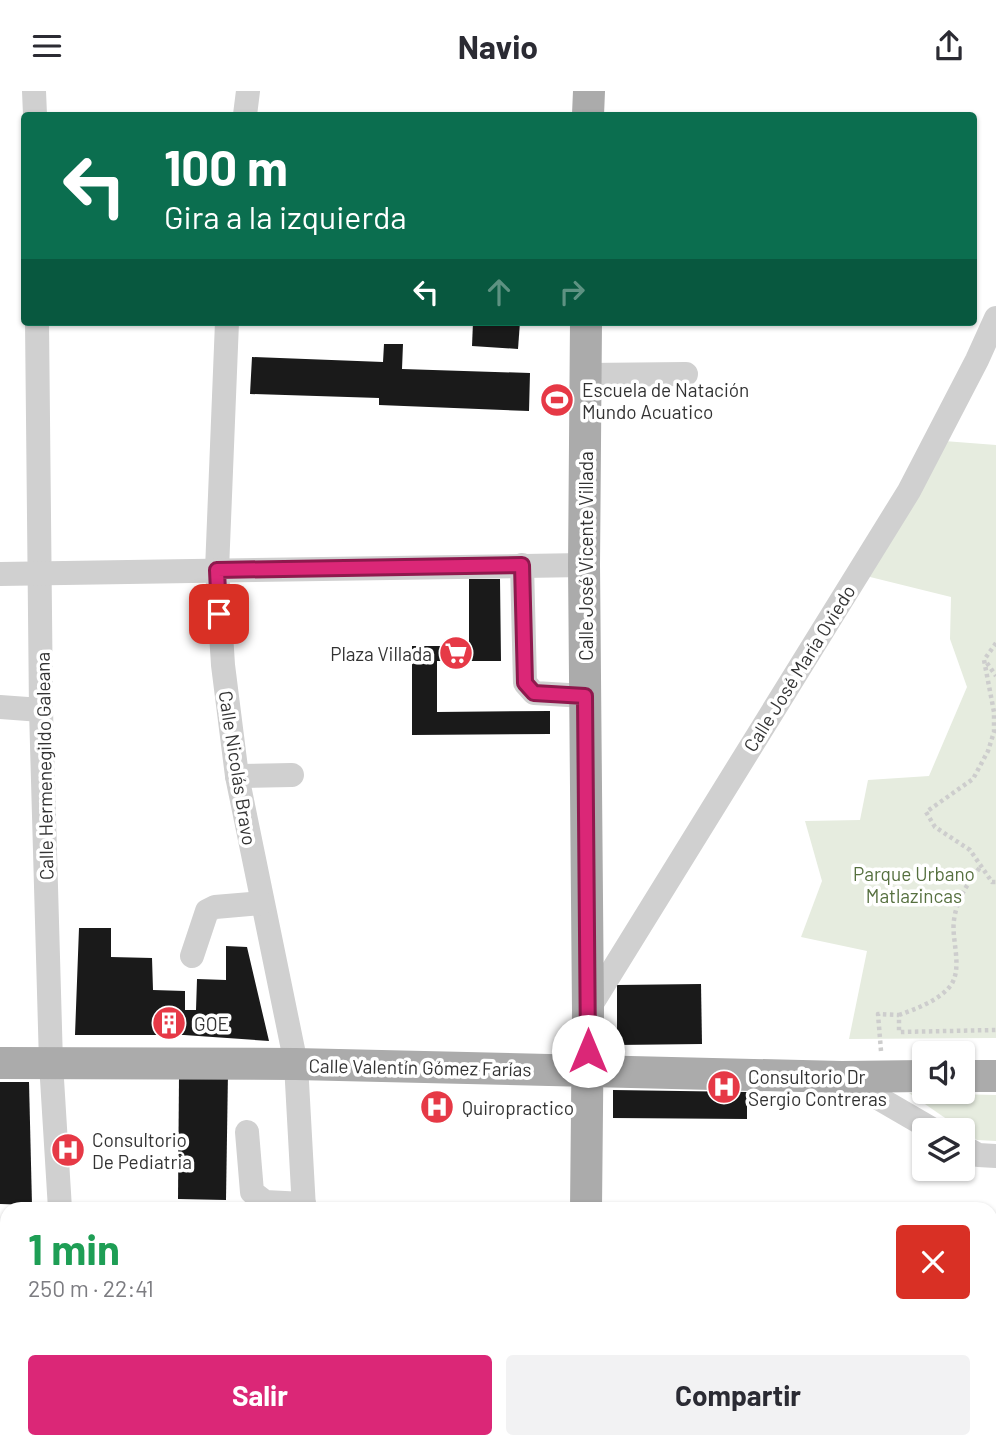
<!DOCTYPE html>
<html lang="es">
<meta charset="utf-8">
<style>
body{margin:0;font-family:Barlow,sans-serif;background:#f2f2f3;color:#2b2b33;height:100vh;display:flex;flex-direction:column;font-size:26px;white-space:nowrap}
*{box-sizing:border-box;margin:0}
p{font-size:23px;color:#7c7c81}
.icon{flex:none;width:38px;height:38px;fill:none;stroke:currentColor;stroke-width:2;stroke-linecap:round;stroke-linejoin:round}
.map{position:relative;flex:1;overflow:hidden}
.sheet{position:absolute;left:0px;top:1111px;width:998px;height:247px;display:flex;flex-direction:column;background:#fff;border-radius:21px 21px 0 0;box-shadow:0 2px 5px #0004}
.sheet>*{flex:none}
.top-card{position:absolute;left:21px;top:21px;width:956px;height:214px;border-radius:7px;box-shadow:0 2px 5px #0004;background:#0b6e4f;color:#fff;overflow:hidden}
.controls{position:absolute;left:912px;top:950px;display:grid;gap:14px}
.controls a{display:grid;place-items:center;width:63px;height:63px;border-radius:7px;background:#fff;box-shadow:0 2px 5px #0004;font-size:35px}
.pin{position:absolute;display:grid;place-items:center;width:60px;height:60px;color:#fff;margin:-30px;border-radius:14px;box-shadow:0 4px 10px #0006}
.me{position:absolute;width:77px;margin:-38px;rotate:0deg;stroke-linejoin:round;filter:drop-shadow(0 0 5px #0008)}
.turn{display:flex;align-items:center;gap:24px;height:147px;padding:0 28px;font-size:32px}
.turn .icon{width:91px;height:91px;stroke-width:2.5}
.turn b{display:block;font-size:49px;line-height:60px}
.lanes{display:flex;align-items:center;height:66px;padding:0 28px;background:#0003;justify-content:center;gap:35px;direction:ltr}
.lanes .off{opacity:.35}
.round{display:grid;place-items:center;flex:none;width:74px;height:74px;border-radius:7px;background:#f2f2f3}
.head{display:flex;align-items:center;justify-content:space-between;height:119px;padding:0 28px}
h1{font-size:42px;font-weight:700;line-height:52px;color:#1e9e55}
.button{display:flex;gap:14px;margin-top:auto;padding:14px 28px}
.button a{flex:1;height:80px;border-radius:7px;background:#db2777;color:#fff;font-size:28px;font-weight:700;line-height:80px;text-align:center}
.button a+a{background:#f2f2f3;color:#2b2b33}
header{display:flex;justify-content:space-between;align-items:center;height:91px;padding:0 28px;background:#fff;font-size:32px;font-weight:700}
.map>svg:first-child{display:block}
</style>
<header><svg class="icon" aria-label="menu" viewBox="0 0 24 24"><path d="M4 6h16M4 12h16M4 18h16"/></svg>Navio<svg class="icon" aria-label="share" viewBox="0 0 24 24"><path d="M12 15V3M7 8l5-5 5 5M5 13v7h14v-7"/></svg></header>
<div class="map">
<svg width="996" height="1357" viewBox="0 0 996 1357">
<rect width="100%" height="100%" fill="#fff"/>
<!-- green -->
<g fill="#e6ecdf">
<path d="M944 350 996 354V947L849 948 867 860 801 846 822 790 805 730 860 729 868 689 929 685 967 596 950 548 951 506 862 484Z"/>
<path d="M909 1002 996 1004V1050L977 1049Z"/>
</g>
<!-- building -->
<g fill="#1a1a1a">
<path d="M473 231H520L518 258 472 255Z"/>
<path d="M384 253H403L402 278 530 282 529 320 379 314V307L250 303 252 266 383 271Z"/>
<path d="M469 488H500L501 570H437V621L550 620V643L412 644V555H469Z"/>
<path d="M79 837H111V866L152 867 153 899 185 900V919H196L197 888 226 889V855L247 856 269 950 184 944H75Z"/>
<path d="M701 893 702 953 617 954V894Z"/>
<path d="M228 980 226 1109 178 1108 179 986Z"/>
<path d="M0 991H29L32 1114 0 1113Z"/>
<path d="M613 999 747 1001V1028L613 1027Z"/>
</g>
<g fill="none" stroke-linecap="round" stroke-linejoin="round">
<!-- path -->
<g stroke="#cdcdcd" stroke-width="4.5" stroke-dasharray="3.5 3.5" stroke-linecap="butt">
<path d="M996 552 984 569 994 621V641L988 660 973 688 926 721 935 736 970 759 992 791H996"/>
<path d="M987 572 996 585"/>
<path d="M899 924C916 918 940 909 951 894 963 876 951 848 954 829 957 807 968 792 981 775"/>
<path d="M881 960 878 923 899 924V941L996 939"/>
<path d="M91 1352 163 1357"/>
</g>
<!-- minor -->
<g stroke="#d0d0d0" stroke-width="24">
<path d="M34 0 35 24"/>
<path d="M245 24 248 0"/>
<path d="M37 231 41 619 51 972 60 1118"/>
<path d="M227 231 217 479 223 574 237 685 296 973 304 1118"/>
<path d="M586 284 686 283"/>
<path d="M522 474 525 592 534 602 585 605"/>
<path d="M0 483 584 474"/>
<path d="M0 616 41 619"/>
<path d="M237 685 292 684"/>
<path d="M192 865 207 820 215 816 261 812"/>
<path d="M588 919 909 400 977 269 996 227"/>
<path d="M842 986 935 1040"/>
<path d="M247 1041 252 1101 265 1111 304 1113"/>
<path d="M962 1055 978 1064 996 1065"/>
<path d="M0 1149 6 1156 7 1169"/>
<path d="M0 1246H7"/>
<path d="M990 1331 996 1324"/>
<path d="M20 1351V1357"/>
<path d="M70 1351V1357"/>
<path d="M245 1351V1357"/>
<path d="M312 1351V1357"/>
<path d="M732 1354H777L782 1351"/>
<path d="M412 1357V1351"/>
<path d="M897 1357V1351"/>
</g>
<!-- major -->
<g stroke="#ababab" stroke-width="32">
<path d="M588 24 589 0"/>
<path d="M0 972 296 973 842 986 924 985"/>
<path d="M962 985H996"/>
<path d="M586 1118 588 919 584 474 586 231"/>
<path d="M586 1351V1357"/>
</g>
</g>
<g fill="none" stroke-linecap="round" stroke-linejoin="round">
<!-- route casing -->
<g stroke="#8e194d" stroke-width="18">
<path id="route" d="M219 523 217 479 522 474 525 592 534 602 585 605 588 960"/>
</g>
<!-- route -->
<use href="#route" stroke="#db2777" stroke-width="12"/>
</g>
<!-- icons -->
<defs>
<g id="stadium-disc" transform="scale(1.75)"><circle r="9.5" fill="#e63946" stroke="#fff"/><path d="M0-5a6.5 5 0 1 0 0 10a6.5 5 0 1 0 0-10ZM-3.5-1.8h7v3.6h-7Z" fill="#fff"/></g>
<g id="supermarket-disc" transform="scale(1.75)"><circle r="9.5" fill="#e63946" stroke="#fff"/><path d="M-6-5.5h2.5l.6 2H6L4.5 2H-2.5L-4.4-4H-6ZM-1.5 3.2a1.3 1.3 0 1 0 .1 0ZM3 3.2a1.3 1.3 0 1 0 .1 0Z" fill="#fff"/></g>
<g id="building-disc" transform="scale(1.75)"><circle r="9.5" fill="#e63946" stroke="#fff"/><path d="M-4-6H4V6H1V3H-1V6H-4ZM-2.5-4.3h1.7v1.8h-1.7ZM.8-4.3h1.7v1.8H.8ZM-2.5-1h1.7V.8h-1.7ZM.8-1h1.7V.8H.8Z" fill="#fff"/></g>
<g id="hospital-disc" transform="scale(1.75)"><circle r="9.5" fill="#e63946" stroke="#fff"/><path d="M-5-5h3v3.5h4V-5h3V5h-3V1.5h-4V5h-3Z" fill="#fff"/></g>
</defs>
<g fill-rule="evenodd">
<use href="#stadium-disc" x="557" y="309"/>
<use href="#supermarket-disc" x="456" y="562"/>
<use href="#building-disc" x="169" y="932"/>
<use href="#hospital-disc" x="724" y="996"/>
<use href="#hospital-disc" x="437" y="1016"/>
<use href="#hospital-disc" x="68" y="1059"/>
</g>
<g text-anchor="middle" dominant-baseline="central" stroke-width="7" stroke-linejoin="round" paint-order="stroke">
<!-- poi labels -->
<g font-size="19" fill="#333" stroke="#fff" text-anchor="start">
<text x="582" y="298">Escuela de Natación<tspan x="582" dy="22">Mundo Acuatico</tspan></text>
<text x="432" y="562" text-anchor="end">Plaza Villada</text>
<text x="194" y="932">GOE</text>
<text x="748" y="985">Consultorio Dr<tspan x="748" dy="22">Sergio Contreras</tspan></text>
<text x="462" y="1016">Quiropractico</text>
<text x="92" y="1048">Consultorio<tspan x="92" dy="22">De Pediatria</tspan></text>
</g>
<!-- street labels -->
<g font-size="19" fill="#333" stroke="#fff">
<text transform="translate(585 465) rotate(-90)">Calle José Vicente Villada</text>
<text transform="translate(799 577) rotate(-58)">Calle José María Oviedo</text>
<text transform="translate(44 675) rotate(-91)">Calle Hermenegildo Galeana</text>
<text transform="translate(238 677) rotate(81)">Calle Nicolás Bravo</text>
<text transform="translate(420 976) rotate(1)">Calle Valentín Gómez Farías</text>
</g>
<!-- park labels -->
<g font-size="19" fill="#56703f" stroke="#fff">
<text x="914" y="782">Parque Urbano<tspan x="914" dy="22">Matlazincas</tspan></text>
</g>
</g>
</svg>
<div class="controls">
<a><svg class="icon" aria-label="sound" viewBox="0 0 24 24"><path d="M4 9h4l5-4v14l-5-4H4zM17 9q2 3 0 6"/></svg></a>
<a><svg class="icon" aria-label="layers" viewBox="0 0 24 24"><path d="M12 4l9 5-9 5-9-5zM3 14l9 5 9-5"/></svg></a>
</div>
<div class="pin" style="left:219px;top:523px;background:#d93025"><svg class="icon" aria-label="arrive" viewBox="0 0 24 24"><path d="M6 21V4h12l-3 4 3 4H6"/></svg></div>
<svg class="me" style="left:588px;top:960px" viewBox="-20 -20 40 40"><circle r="19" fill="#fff"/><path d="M0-13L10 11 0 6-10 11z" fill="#db2777"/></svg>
<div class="top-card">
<div class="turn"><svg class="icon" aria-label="left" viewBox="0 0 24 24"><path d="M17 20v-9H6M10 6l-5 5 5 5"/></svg><div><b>100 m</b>Gira a la izquierda</div></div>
<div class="lanes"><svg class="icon" aria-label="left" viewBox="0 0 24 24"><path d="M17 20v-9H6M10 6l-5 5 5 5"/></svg><svg class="icon off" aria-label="ahead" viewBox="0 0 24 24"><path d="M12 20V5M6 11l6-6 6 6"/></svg><svg class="icon off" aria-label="right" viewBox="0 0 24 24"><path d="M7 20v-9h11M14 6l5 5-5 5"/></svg></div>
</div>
<section class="sheet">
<div class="head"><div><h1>1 min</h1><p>250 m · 22:41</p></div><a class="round" style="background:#d93025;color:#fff"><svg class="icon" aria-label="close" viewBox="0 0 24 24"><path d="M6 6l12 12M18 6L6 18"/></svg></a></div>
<div class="button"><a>Salir</a><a>Compartir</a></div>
</section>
</div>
